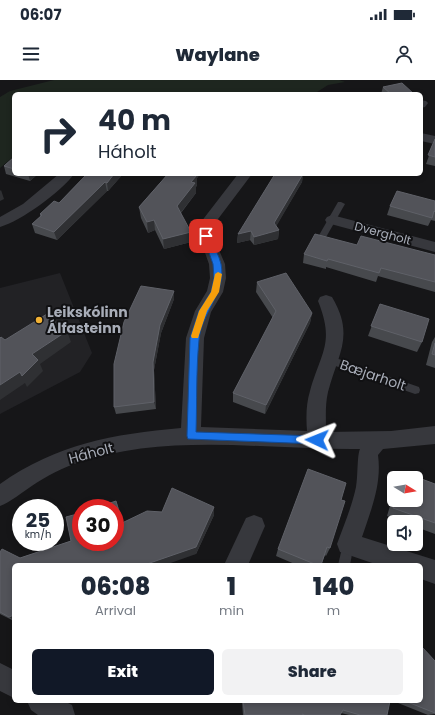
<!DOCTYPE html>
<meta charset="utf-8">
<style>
body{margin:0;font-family:Poppins,sans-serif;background:#f2f2f3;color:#1f2937;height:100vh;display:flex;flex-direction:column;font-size:15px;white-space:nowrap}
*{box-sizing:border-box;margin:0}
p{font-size:13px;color:#747a83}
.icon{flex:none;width:22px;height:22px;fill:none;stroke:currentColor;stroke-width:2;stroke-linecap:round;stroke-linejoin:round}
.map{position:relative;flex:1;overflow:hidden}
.sheet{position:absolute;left:12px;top:483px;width:411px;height:140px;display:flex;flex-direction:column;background:#fff;border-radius:6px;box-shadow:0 2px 6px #0003}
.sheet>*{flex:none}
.top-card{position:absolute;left:12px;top:12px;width:411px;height:84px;border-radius:6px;box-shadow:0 2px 6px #0003;background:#fff;color:#1f2937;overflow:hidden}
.needle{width:26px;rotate:101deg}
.buttons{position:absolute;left:387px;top:391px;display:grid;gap:8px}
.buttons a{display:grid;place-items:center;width:36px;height:36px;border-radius:6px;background:#fff;box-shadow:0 2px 6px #0003;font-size:20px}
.speed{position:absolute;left:12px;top:419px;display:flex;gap:8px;font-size:20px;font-weight:700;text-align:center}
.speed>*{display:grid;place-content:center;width:52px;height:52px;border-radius:50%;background:#fff;box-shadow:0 2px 6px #0003;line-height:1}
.speed small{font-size:10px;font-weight:400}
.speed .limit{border:6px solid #d22;background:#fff;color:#111}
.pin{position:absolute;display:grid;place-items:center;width:34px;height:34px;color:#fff;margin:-17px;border-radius:8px;box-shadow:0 2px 6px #0006}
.me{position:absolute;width:44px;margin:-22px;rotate:272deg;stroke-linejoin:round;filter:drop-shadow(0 0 3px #0008)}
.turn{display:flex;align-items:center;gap:14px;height:84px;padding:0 20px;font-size:18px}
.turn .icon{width:52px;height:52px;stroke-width:2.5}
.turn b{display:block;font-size:28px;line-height:34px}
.eta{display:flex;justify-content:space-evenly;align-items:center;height:68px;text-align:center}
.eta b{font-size:24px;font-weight:800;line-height:28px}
.action{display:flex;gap:8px;margin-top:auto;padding:8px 20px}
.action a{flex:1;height:46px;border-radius:6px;background:#111827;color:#fff;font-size:16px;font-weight:800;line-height:46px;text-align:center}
.action a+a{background:#f2f2f3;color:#1f2937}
.status{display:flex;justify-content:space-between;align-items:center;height:28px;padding:0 20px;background:#fff;direction:ltr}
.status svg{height:11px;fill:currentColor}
header{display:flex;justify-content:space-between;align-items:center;height:52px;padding:0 20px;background:#fff;font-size:18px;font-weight:800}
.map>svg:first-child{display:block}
</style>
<div class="status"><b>06:07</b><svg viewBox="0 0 49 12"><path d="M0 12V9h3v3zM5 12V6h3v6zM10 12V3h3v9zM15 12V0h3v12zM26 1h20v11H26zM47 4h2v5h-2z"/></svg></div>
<header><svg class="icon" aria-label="menu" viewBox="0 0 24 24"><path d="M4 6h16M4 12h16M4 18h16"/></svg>Waylane<svg class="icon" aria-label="person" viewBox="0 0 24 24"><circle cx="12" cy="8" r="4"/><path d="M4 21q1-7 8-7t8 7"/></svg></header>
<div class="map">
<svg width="435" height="635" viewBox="0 0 435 635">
<rect width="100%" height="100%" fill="#161618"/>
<!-- built -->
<path fill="#222225" d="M60 193 92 273 80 292 0 334V208Z"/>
<!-- green -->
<path fill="#1e261f" d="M54 0H339L345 2 328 5 314 14H14V76L0 88V17L10 11Z"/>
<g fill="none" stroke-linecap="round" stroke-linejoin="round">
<!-- lane -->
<g fill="#37383d" fill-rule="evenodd">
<path d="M338 122H341L345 124 325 159H319L318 157Z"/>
<path d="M330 276 419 307 420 310 419 313 415 314 327 283 325 280 327 277Z"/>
<path d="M348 458 352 460 354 464 350 485H338L344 460Z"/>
</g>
<!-- street -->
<g fill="#37383d" fill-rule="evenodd">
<path d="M421 20 426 21 428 23 425 27 421 28Z"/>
<path d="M421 53 435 56V64L421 61Z"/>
<path d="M59 94H74C61 112 21 141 0 147V137L23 124Z"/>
<path d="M238 94H252L215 143 213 156 225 184 226 198 223 212 211 232 204 258 201 347 307 351C306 338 306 324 310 311 321 272 335 263 318 221L320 217 326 215 332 217C355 256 338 273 328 312 325 325 326 338 326 352L391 351 435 346V364L383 369 378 375C382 404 371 430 362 457L435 480V504L421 499V485H378L340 472 337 464C344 445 352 426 356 407 358 397 357 375 360 369 265 370 166 352 74 384 57 390 40 400 26 410 17 416 10 422 0 426V404C57 364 113 354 181 348L186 258 195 231 207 211 210 198 209 184 199 156 201 142Z"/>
<path d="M332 135 435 162V172L327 143 325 140 327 137Z"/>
<path d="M254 435 262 438 265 446 248 485H224L246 438Z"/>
<path d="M0 583 14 590V618L0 611Z"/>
<path d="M27 621H64L72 625 75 635H38L31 630Z"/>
</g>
</g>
<!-- wall -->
<g fill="#47494d">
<path d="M383 7 414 14H381Z"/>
<path d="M435 59V86L426 84Z"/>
<path d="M14 77V94H38L30 101 6 94 4 86Z"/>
<path d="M87 94H123L108 111H107L57 160 35 153 32 144 40 137V134L59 123Z"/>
<path d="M168 94H200L197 98V105L196 107V113L181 133 191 162 164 169 155 150 148 153 141 138 139 127Z"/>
<path d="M303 94 302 102 276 146 279 150 278 159 254 165 250 160 237 163 238 154Z"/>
<path d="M435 121V141L431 140 428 146 387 135 390 126Z"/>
<path d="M357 165 435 175V212L378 196 376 202 326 187V189L303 183 304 174Z"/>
<path d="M257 202 312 233 310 243 265 334 233 322V313L273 238 256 212Z"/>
<path d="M174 211V219L161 253 154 290 156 329 116 334 114 327Z"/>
<path d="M380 224 422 262 417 272 368 256Z"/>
<path d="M435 257V288L426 285 432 262Z"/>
<path d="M403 392 435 404V454L416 447V442H404L387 436 394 412V420H416V398H399Z"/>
<path d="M341 420 330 468 326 476 325 475 321 485H297L276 476 278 469Z"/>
<path d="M116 421 119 429 123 442 162 432 214 427V435L196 474 14 485V541L0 534V472L20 478 71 461Z"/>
<path d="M435 581V634L428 635 393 621H421Z"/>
<path d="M242 621H390L387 635H349L341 633 340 635H243L242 623Z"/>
</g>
<!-- shaded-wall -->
<g fill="#2f3033">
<path d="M28 94H38L30 101Z"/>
<path d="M114 94H123L108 111 107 103Z"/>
<path d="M192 94H200L197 98V105L196 107V113L178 136 177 126 191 102Z"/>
<path d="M303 94 302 102 273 152 274 143Z"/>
<path d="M105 102 107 111 57 160 54 152Z"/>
<path d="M1 110 4 119 0 121V111Z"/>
<path d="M154 140 155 150 148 153 147 142Z"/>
<path d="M279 150 278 159 254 165V157Z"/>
<path d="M251 151 250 160 237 163 238 154Z"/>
<path d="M191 152V162L164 169 163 159Z"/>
<path d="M174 211V219L161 253 154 290 156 329 154 322 153 282 160 245Z"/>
<path d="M312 233 310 243 265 334 266 325Z"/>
<path d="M67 251 71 262 40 284 43 291 27 307 25 303 0 320V305L32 274Z"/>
<path d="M116 421 119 429 125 451 122 443Z"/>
<path d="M214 427V435L196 474 165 485H144Z"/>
<path d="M14 535V540L9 537Z"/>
</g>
<!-- building -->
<g fill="#525359" stroke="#5f6168">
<path d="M402 3 414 14H391L383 7Z"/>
<path d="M435 59V77L428 75Z"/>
<path d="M14 77V89L4 86Z"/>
<path d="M87 94H114L107 103 105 102 54 152 32 144 42 135 40 134 54 121 59 123Z"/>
<path d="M168 94 197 95 191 102 195 103 177 126 191 152 163 159 154 140 147 142 139 127Z"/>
<path d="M275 94H303L274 143 279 150 254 157 251 151 238 154Z"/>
<path d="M397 111 435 121V132L434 131 432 138 390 126Z"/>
<path d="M315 154 357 165 361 156 435 175V202L381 188 379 193 328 179 327 181 304 174Z"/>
<path d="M286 193 312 233 266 325 233 313 276 231 257 202Z"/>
<path d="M141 206 174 211 160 245 153 282 154 322 114 327V284L124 242Z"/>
<path d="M380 224 429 239 422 262 371 246Z"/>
<path d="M47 234 67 251 32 274 38 280 22 296 20 292 0 305V258L1 257 5 260Z"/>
<path d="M435 263V275L432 274Z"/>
<path d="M308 389 346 403 341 420 345 421 330 468 327 467 321 485H317L278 469Z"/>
<path d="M403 392 435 404V443L393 428 395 420H416V398H401Z"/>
<path d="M172 408 214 427 196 467 144 485H14V535L9 537 0 532V472L2 469 20 478 71 461 66 437 81 433V462H115V428H95L116 421 122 443 147 431 162 432Z"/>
<path d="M422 567 435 581V633L405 621H421V568Z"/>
<path d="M243 621H390L387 635H360L343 630 340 635H305L302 634 303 635H245Z"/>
</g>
<!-- route -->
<path fill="#1a73e8" stroke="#114b97" d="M206 153 210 156C213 165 219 175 221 184 227 212 201 233 199 260 196 290 197 322 196 352L317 356 320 357 322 360 320 363 317 364 188 359 187 356 190 258 199 231 211 212 214 198 213 184 203 156Z"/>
<!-- slow -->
<path fill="#f59e0b" d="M218 192 222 194 219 212 207 231 198 258H192L191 256 199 231 211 212 215 194Z"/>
<!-- markers -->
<circle fill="#f2b134" stroke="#111113" stroke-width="1.5" cx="39" cy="240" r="4"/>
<g text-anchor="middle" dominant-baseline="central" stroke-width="4" stroke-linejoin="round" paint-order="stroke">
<!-- far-street labels -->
<g font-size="12" fill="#a8adb8" stroke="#111113">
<text transform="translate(383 153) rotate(15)">Dvergholt</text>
</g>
<!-- poi labels -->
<g font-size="14" font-weight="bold" fill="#a8adb8" stroke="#111113" text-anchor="start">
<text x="47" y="232">Leikskólinn<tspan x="47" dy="16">Álfasteinn</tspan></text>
</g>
<!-- street labels -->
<g font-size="14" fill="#a8adb8" stroke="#111113">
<text transform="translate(373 295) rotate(19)">Bæjarholt</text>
<text transform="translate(91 373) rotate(-15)">Háholt</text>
</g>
</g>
</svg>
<div class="buttons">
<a><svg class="needle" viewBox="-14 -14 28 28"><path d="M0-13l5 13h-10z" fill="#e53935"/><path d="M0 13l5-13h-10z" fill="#747a83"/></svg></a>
<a><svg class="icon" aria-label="sound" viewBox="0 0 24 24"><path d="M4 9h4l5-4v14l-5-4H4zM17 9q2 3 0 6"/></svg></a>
</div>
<div class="speed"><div>25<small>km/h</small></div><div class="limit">30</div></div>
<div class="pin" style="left:206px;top:156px;background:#d93025"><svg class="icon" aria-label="arrive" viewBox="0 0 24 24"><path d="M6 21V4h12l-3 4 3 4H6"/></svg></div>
<svg class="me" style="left:317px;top:360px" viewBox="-20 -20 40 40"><path d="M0-17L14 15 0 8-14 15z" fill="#1a73e8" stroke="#fff" stroke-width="4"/></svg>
<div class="top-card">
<div class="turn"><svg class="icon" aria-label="right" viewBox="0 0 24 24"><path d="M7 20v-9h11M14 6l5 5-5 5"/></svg><div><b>40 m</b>Háholt</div></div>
</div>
<section class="sheet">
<div class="eta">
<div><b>06:08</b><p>Arrival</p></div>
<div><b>1</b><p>min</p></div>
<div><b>140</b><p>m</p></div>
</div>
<div class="action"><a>Exit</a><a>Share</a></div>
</section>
</div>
